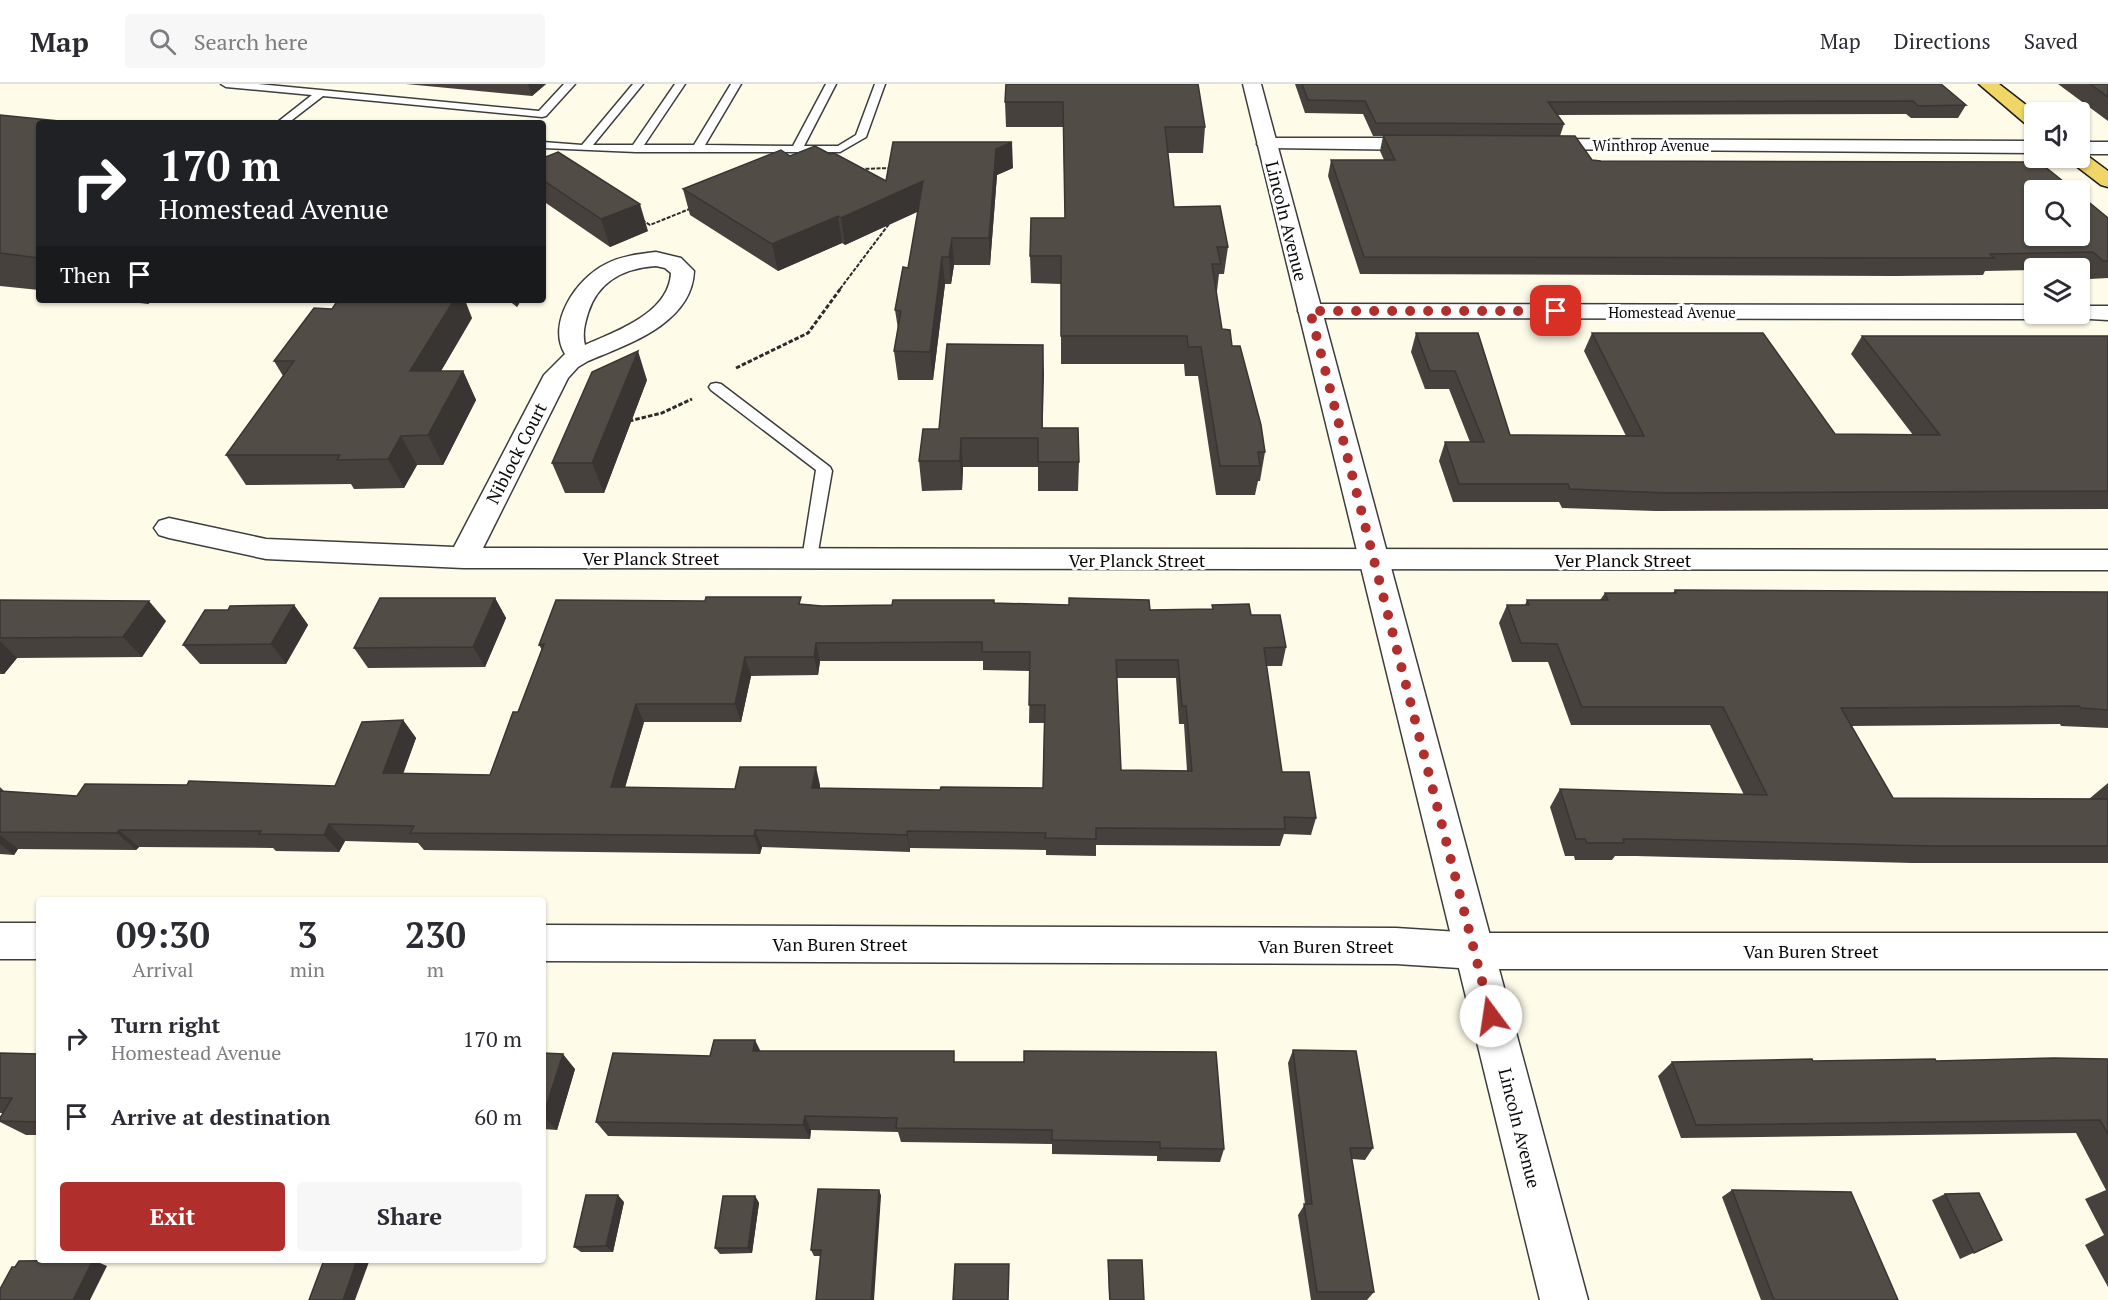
<!DOCTYPE html>
<style>
body{margin:0;font-family:"PT Serif",serif;background:#f7f7f7;color:#2b2b33;height:100vh;display:flex;flex-direction:column;font-size:22px;white-space:nowrap}
*{box-sizing:border-box;margin:0}
p{font-size:20px;color:#7c7c81}
.icon{flex:none;width:33px;height:33px;fill:none;stroke:currentColor;stroke-width:2;stroke-linecap:round;stroke-linejoin:round}
.map{position:relative;flex:1;overflow:hidden}
.details{position:absolute;left:36px;top:813px;width:510px;height:366px;display:flex;flex-direction:column;background:#fff;border-radius:6px;box-shadow:0 2px 4px #0004}
.details>*{flex:none}
.guide{position:absolute;left:36px;top:36px;width:510px;height:183px;border-radius:6px;box-shadow:0 2px 4px #0004;background:#202124;color:#fff;overflow:hidden}
.buttons{position:absolute;left:2024px;top:18px;display:grid;gap:12px}
.buttons a{display:grid;place-items:center;width:66px;height:66px;border-radius:6px;background:#fff;box-shadow:0 2px 4px #0004;font-size:30px}
.pin{position:absolute;display:grid;place-items:center;width:51px;height:51px;color:#fff;margin:-26px;border-radius:12px;box-shadow:0 3px 9px #0006}
.me{position:absolute;width:66px;margin:-33px;rotate:346deg;stroke-linejoin:round;filter:drop-shadow(0 0 4px #0008)}
.turn{display:flex;align-items:center;gap:21px;height:126px;padding:0 24px;font-size:27px}
.turn .icon{width:78px;height:78px;stroke-width:2.5}
.turn b{display:block;font-size:42px;line-height:51px}
.then{display:flex;align-items:center;height:57px;padding:0 24px;background:#0003;gap:12px;font-size:22px}
.eta{display:flex;justify-content:space-evenly;align-items:center;height:102px;text-align:center}
.eta b{font-size:36px;font-weight:700;line-height:42px}
.action{display:flex;gap:12px;margin-top:auto;padding:12px 24px}
.action a{flex:1;height:69px;border-radius:6px;background:#b02e2c;color:#fff;font-size:24px;font-weight:700;line-height:69px;text-align:center}
.action a+a{background:#f7f7f7;color:#2b2b33}
ul{padding:0;list-style:none}
li{display:flex;align-items:center;gap:18px;height:78px;padding:0 24px}
li div{flex:1}
li b{display:block;font-size:22px}
li em{font-style:normal}
header{display:flex;align-items:center;gap:36px;box-sizing:border-box;height:84px;padding:0 30px;background:#fff;border-bottom:2px solid #e1e1e2}
header strong{font-size:28px}
nav{display:flex;gap:33px;margin-inline-start:auto;font-size:21px}
.search{width:420px;height:54px;background:#f7f7f7;display:flex;align-items:center;gap:15px;box-sizing:border-box;padding:0 21px;border-radius:6px;color:#7c7c81;font-size:22px}
.map>svg:first-child{display:block}
</style>
<header>
<strong>Map</strong>
<div class="search"><svg class="icon" aria-label="search" viewBox="0 0 24 24"><circle cx="10" cy="10" r="6"/><path d="M15 15l6 6"/></svg>Search here</div>
<nav><a>Map</a><a>Directions</a><a>Saved</a></nav>
</header>
<div class="map">
<svg width="2108" height="1216" viewBox="0 0 2108 1216">
<rect width="100%" height="100%" fill="#fefbe9"/>
<g fill="none" stroke-linecap="round" stroke-linejoin="round">
<!-- service casing -->
<g stroke="#3d3d3d" stroke-width="3">
<g id="service">
<path d="M221 0H258L539 27 564 0H575L546 32 542 33 323 12 288 39 279 37 312 11 226 3Z"/>
<path d="M633 0H643L593 61H633L675 0H685L644 61H694L731 0H741L705 61 793 62 826 0H836L804 62H838L856 51 875 0H885L866 53 840 68H636L543 64V58L582 61Z"/>
<path d="M716 299 721 300 830 383 832 387 816 479H804L802 475 816 386 711 306 709 303 711 300Z"/>
</g>
</g>
<!-- minor casing -->
<g stroke="#3d3d3d" stroke-width="3">
<g id="minor">
<path d="M1267 54H1426L1433 56 1436 60 1433 64 1426 66 1260 64 1257 60 1260 56Z"/>
<path d="M1538 55 2034 57V69L1531 65 1528 61 1531 57Z"/>
<rect x="2079" y="58" width="29" height="12"/>
<path d="M656 168 681 174 694 187C692 239 629 260 588 277L578 283 568 294 483 464 2108 466V486L463 484 266 475 169 454 159 451 154 444 159 437 169 434 266 455 454 463 544 291 565 270C546 239 577 194 606 180 621 172 639 170 656 168ZM656 182 665 184 671 189C669 229 617 247 585 261 582 249 585 239 588 229 598 197 625 184 656 182Z"/>
<path d="M1310 220 2034 221V230H2045L2042 233 2034 235 1310 234 1302 232 1298 227 1302 222Z"/>
<path d="M2079 222H2108V236L2071 234 2067 230H2079Z"/>
<rect x="0" y="839" width="39" height="36"/>
<path d="M543 841 1396 844 1475 849H2108V885H1475L1396 880 543 877Z"/>
</g>
</g>
<!-- tertiary casing -->
<g stroke="#3d3d3d" stroke-width="3">
<path id="tertiary" d="M1243 0H1261L1588 1216H1540Z"/>
</g>
<!-- primary casing -->
<g stroke="#1b1b1b" stroke-width="3">
<g id="primary">
<path d="M1979 0H1999L2035 28 2034 43 2027 41Z"/>
<path d="M2079 68 2085 70 2108 87V103L2101 101 2071 78 2068 74H2079Z"/>
</g>
</g>
<!-- path-far1 -->
<g stroke="#2c2c2c" stroke-width="2" stroke-dasharray="4 1.5" stroke-linecap="butt">
<path d="M860 85 892 84"/>
<path d="M642 136 650 141 692 124"/>
<path d="M840 205 892 136"/>
</g>
<!-- path -->
<g stroke="#2c2c2c" stroke-width="3" stroke-dasharray="4.5 2" stroke-linecap="butt">
<path d="M736 284 808 249 841 204"/>
<path d="M629 337 662 329 692 315"/>
</g>
<!-- service -->
<use href="#service" fill="#fff" fill-rule="evenodd"/>
<!-- minor -->
<use href="#minor" fill="#fff" fill-rule="evenodd"/>
<!-- tertiary -->
<use href="#tertiary" fill="#fff" fill-rule="evenodd"/>
<!-- primary -->
<use href="#primary" fill="#efd667" fill-rule="evenodd"/>
</g>
<!-- wall -->
<g fill="#47413d" fill-rule="evenodd">
<path d="M406 0H546L532 12Z"/>
<path d="M1006 0 1205 43 1203 69H1168L1174 123 1228 163 1224 190H1219L1217 207H1216L1222 245 1232 262 1265 368 1260 397H1258L1255 411H1216L1198 292H1185L1184 280H1061V200L1031 199 1030 172 1065 134 1063 43H1006L1005 18Z"/>
<path d="M1295 0H1941L1966 21 1958 34H1911L1906 30 1557 31 1564 40 1560 52 1592 76 2108 134V194L2090 195 2079 184H2034V186L1985 187 1983 191 1895 192 1360 190 1328 92 1331 76H1384L1380 67 1383 52H1373L1363 30 1305 29Z"/>
<path d="M2058 0H2108V37Z"/>
<path d="M0 31 39 39V206L0 202Z"/>
<path d="M830 70 886 97 1013 84 997 91 990 181H954L951 200H945L933 296H898L894 267 898 245 895 226 908 184 918 127 845 161 842 159 778 187 690 131 683 105 790 72Z"/>
<path d="M543 74 648 147 610 163 543 117Z"/>
<path d="M116 216H153L148 220Z"/>
<path d="M508 216H521L517 223Z"/>
<path d="M472 234 441 287H463L476 316 443 381H417L404 404 354 405 351 400 246 401 226 371 283 292 274 277Z"/>
<path d="M1416 249H1478L1510 351 1626 352 1584 267 1592 249 1835 350 1913 351 1851 270 1862 252H2108V425L1656 427 1562 424 1559 418H1453L1439 377 1445 358H1470L1449 305H1425L1411 268Z"/>
<path d="M1043 261 1042 344 1079 378 1078 407H1038V383H963L962 406 922 407 919 377Z"/>
<path d="M647 296 604 409H565L552 379Z"/>
<path d="M1675 506 2108 508V644L2061 642 2060 640 1852 642 1893 714 2089 715 2108 699V779H1912L1636 772H1615L1612 776H1575L1574 772H1565L1550 723 1560 705 1744 711 1710 641H1571L1548 578H1512L1499 539 1507 521H1525L1527 516H1600L1605 509H1673Z"/>
<path d="M495 514 506 534 485 583 368 584 354 564Z"/>
<path d="M0 516 166 537 142 573 17 574 4 590H0Z"/>
<path d="M995 519 1150 526 1212 525V521L1251 531 1286 563 1282 582H1266L1282 688 1316 734 1311 751 1284 750 1280 762 1096 761V772L1046 771V766L910 764V768L762 763 760 770 424 766 418 759 345 757 339 768 276 767 273 764 139 763 136 766 18 765 14 771 0 770V703L5 708 77 712 335 702 403 636 416 654 403 689 490 691 518 628 542 566 539 561 803 520 822 522ZM820 577H983V586L1030 587 1029 639H1044L1043 704 940 706 820 705V701L735 705 625 703 644 638H741L751 592 818 591ZM1117 594H1176L1179 640H1184L1187 687 1121 686Z"/>
<path d="M294 521 308 541 286 580H200L183 561 228 526Z"/>
<path d="M1293 966 1373 1064 1365 1076 1352 1075 1374 1208 1367 1216H1311L1298 1131 1305 1120 1288 979Z"/>
<path d="M760 967 956 978 1224 1065 1220 1078 1157 1077V1072L1052 1070V1060L901 1058 898 1048 811 1046 810 1055 608 1052 596 1038 710 972Z"/>
<path d="M0 969 39 970V1051H26L0 1038V1034L4 1029H0Z"/>
<path d="M543 969 575 985 557 1046 543 1045Z"/>
<path d="M2108 975V1203L2085 1161 2104 1151 2085 1115 2106 1106 2076 1049 1681 1054 1658 992 1672 978 1936 977Z"/>
<path d="M879 1106 881 1112 821 1172H814L811 1166Z"/>
<path d="M1732 1106 1898 1216H1761L1722 1113Z"/>
<path d="M1945 1110 2002 1156 1960 1175 1932 1116Z"/>
<path d="M755 1112 759 1119 752 1169 720 1170 715 1164Z"/>
<path d="M624 1118 613 1168H581L574 1163Z"/>
<path d="M1108 1176 1144 1216H1109L1108 1181Z"/>
</g>
<!-- shaded-wall -->
<g fill="#393532">
<path d="M528 0H546L532 12Z"/>
<path d="M1012 58 1013 84 997 91 990 181 989 154 996 65Z"/>
<path d="M923 97 926 124 845 161 841 134Z"/>
<path d="M640 120 648 147 610 163 601 135Z"/>
<path d="M838 132 842 159 778 187 772 160Z"/>
<path d="M952 154 954 181 951 200 949 173Z"/>
<path d="M942 173 945 200 933 296 930 268Z"/>
<path d="M145 216H153L148 220Z"/>
<path d="M454 216H465L472 234 424 316 410 287Z"/>
<path d="M514 216H521L517 223Z"/>
<path d="M1043 261 1044 290 1042 374V344Z"/>
<path d="M638 267 647 296 604 409 592 379Z"/>
<path d="M463 287 476 316 443 381 428 351Z"/>
<path d="M401 352 417 381 404 404 388 375Z"/>
<path d="M961 354 963 383 962 406 960 377Z"/>
<path d="M495 514 506 534 485 583 473 563Z"/>
<path d="M149 517 166 537 142 573 123 553Z"/>
<path d="M294 521 308 541 286 580 271 560Z"/>
<path d="M0 557 17 574 4 590 0 587Z"/>
<path d="M816 559 820 577 818 591 814 573Z"/>
<path d="M745 573 751 592 741 638 735 620Z"/>
<path d="M636 620 644 638 620 721 611 703Z"/>
<path d="M403 636 416 654 397 707 383 689Z"/>
<path d="M816 683 820 701 817 722 812 704Z"/>
<path d="M329 740 345 757 339 768 324 751Z"/>
<path d="M119 746 139 763 136 766 117 749Z"/>
<path d="M755 746 762 763 760 770 754 752Z"/>
<path d="M907 747 910 764V768L907 751Z"/>
<path d="M0 751 18 765 14 771 0 760Z"/>
<path d="M755 956 763 972 753 967Z"/>
<path d="M563 970 575 985 557 1046 543 1032Z"/>
<path d="M805 1032 811 1046 810 1055 803 1041Z"/>
<path d="M879 1106 881 1112 874 1216H871Z"/>
<path d="M618 1111 624 1118 613 1168 606 1162Z"/>
<path d="M755 1112 759 1119 752 1169 748 1164Z"/>
<path d="M93 1176 107 1182 90 1216H73Z"/>
<path d="M357 1176H366L369 1178 355 1216H343Z"/>
</g>
<!-- building -->
<g fill="#524c47" stroke="#393532" stroke-width="1.5" fill-rule="evenodd">
<path d="M1006 0H1198L1205 43H1165L1174 123 1220 122 1228 163H1217L1221 180H1212L1222 245 1230 246 1232 262H1240L1261 341 1265 368H1258L1260 382H1220L1201 263H1188L1187 252H1061V172H1030L1031 134H1065L1063 18H1005Z"/>
<path d="M1302 0H1941L1966 21 1918 22 1913 17 1548 18 1564 40 1376 39 1365 17 1308 16Z"/>
<path d="M2090 0H2108V13Z"/>
<path d="M0 31 79 39H39V174L0 169Z"/>
<path d="M1383 51 1575 52 1592 76 1601 77 2039 78 2074 106H2034V152H2079V110L2108 134V177H2103L2093 168 1990 170 1994 174H1906L1364 173 1331 76H1395Z"/>
<path d="M893 58H1012L996 65 989 154H952L949 173H942L930 268 894 267 901 227 895 226 903 183 908 184 923 97 841 134 838 132 772 160 683 105 781 66 790 72 815 62 830 70 834 69 886 97Z"/>
<path d="M558 68 640 120 601 135 543 96V74Z"/>
<path d="M338 216H454L410 287H463L428 351 401 352 388 375 337 376 340 371H226L294 277H274L314 224 332 225Z"/>
<path d="M1416 249H1478L1510 351 1644 352 1592 249H1763L1835 350 1940 351 1862 252H2108V407L1666 409 1570 405 1568 400H1459L1445 358H1484L1455 287H1430Z"/>
<path d="M947 260 1043 261 1042 344H1078L1079 378H1038V354H961L960 377H919L923 345H939Z"/>
<path d="M638 267 592 379H552L592 288Z"/>
<path d="M1675 506 2108 508V626L2081 624 2079 622 1841 624 1893 714 2108 715V762H1931L1648 755H1623L1624 759H1587L1585 755H1576L1560 705 1767 711 1723 623H1582L1557 560 1521 559 1507 521H1529L1527 516H1608L1605 509H1676Z"/>
<path d="M706 513H801L799 520 822 522 892 521 893 516H994V519L1069 521V514L1149 516 1150 526 1213 525 1212 521 1249 520 1251 531H1280L1286 563 1264 564 1282 688H1309L1316 734 1284 733 1285 745 1096 744V755L1045 754 1046 749 907 747V751L755 746 754 752 410 749 414 742 329 740 324 751 259 750 261 747 119 746 117 749 0 748V707L77 712 85 700 187 701 189 697 335 702 362 638 403 636 383 689 490 691 513 628H518L544 560 539 561 556 516 705 517ZM982 558V568H1030L1029 621H1045L1043 704 941 703 940 706 812 704 816 683H740L735 705 611 703 636 620H735L745 573H814L816 559ZM1116 576H1178L1182 622H1186L1192 687 1121 686Z"/>
<path d="M380 514H495L473 563 354 564Z"/>
<path d="M0 516 149 517 123 553 0 554Z"/>
<path d="M294 521 271 560 183 561 205 526H228L230 522Z"/>
<path d="M714 956H755L753 967H954V978H1024V967L1216 968 1224 1065 1160 1064V1058L1052 1056V1046L896 1044 897 1034 805 1032 803 1041 596 1038 613 969 710 972Z"/>
<path d="M1293 966 1356 967 1373 1064H1350L1374 1208H1317L1304 1120H1312Z"/>
<path d="M0 969 39 970V1038L0 1037V1034L12 1014H0Z"/>
<path d="M543 969 563 970 543 1032Z"/>
<path d="M2054 974 2108 975V1050L2100 1036 1696 1041 1672 978 1812 975 1813 977 1935 975 1936 977Z"/>
<path d="M818 1105 879 1106 871 1216H816L821 1166H811Z"/>
<path d="M1732 1106 1851 1108 1898 1216H1774Z"/>
<path d="M1979 1109 2002 1156 1974 1169 1945 1110Z"/>
<path d="M586 1111H618L606 1162 574 1163Z"/>
<path d="M723 1112H755L748 1164H715Z"/>
<path d="M93 1176 73 1216H0V1205L12 1183H15L19 1177Z"/>
<path d="M324 1176H357L343 1216H309Z"/>
<path d="M1108 1176H1142L1144 1216H1110Z"/>
<path d="M955 1180H1009L1008 1216H953Z"/>
</g>
<g fill="none" stroke-linecap="round" stroke-linejoin="round">
<!-- route -->
<path stroke="#b02e2c" stroke-width="10" stroke-dasharray="0 18" d="M1491 932 1310 227H1556"/>
</g>
<g text-anchor="middle" dominant-baseline="central" stroke-width="6" stroke-linejoin="round" paint-order="stroke">
<!-- far-street labels -->
<g font-size="15" fill="#0a0a0a" stroke="#fff">
<text x="1651" y="61">Winthrop Avenue</text>
<text x="1672" y="228">Homestead Avenue</text>
</g>
<!-- street labels -->
<g font-size="18" fill="#0a0a0a" stroke="#fff">
<text transform="translate(1287 137) rotate(76)">Lincoln Avenue</text>
<text transform="translate(516 369) rotate(-63)">Niblock Court</text>
<text x="651" y="474">Ver Planck Street</text>
<text x="1137" y="476">Ver Planck Street</text>
<text x="1623" y="476">Ver Planck Street</text>
<text x="840" y="860">Van Buren Street</text>
<text x="1326" y="862">Van Buren Street</text>
<text x="1811" y="867">Van Buren Street</text>
<text transform="translate(1520 1044) rotate(76)">Lincoln Avenue</text>
</g>
</g>
</svg>
<div class="buttons">
<a><svg class="icon" aria-label="sound" viewBox="0 0 24 24"><path d="M4 9h4l5-4v14l-5-4H4zM17 9q2 3 0 6"/></svg></a>
<a><svg class="icon" aria-label="search" viewBox="0 0 24 24"><circle cx="10" cy="10" r="6"/><path d="M15 15l6 6"/></svg></a>
<a><svg class="icon" aria-label="layers" viewBox="0 0 24 24"><path d="M12 4l9 5-9 5-9-5zM3 14l9 5 9-5"/></svg></a>
</div>
<div class="pin" style="left:1556px;top:227px;background:#d93025"><svg class="icon" aria-label="arrive" viewBox="0 0 24 24"><path d="M6 21V4h12l-3 4 3 4H6"/></svg></div>
<svg class="me" style="left:1491px;top:932px" viewBox="-20 -20 40 40"><circle r="19" fill="#fff"/><path d="M0-13L10 11 0 6-10 11z" fill="#b02e2c"/></svg>
<div class="guide">
<div class="turn"><svg class="icon" aria-label="right" viewBox="0 0 24 24"><path d="M7 20v-9h11M14 6l5 5-5 5"/></svg><div><b>170 m</b>Homestead Avenue</div></div>
<div class="then">Then<svg class="icon" aria-label="arrive" viewBox="0 0 24 24"><path d="M6 21V4h12l-3 4 3 4H6"/></svg></div>
</div>
<section class="details">
<div class="eta">
<div><b>09:30</b><p>Arrival</p></div>
<div><b>3</b><p>min</p></div>
<div><b>230</b><p>m</p></div>
</div>
<ul>
<li><svg class="icon" aria-label="right" viewBox="0 0 24 24"><path d="M7 20v-9h11M14 6l5 5-5 5"/></svg><div><b>Turn right</b><p>Homestead Avenue</p></div><em>170 m</em></li>
<li><svg class="icon" aria-label="arrive" viewBox="0 0 24 24"><path d="M6 21V4h12l-3 4 3 4H6"/></svg><div><b>Arrive at destination</b></div><em>60 m</em></li>
</ul>
<div class="action"><a>Exit</a><a>Share</a></div>
</section>
</div>
